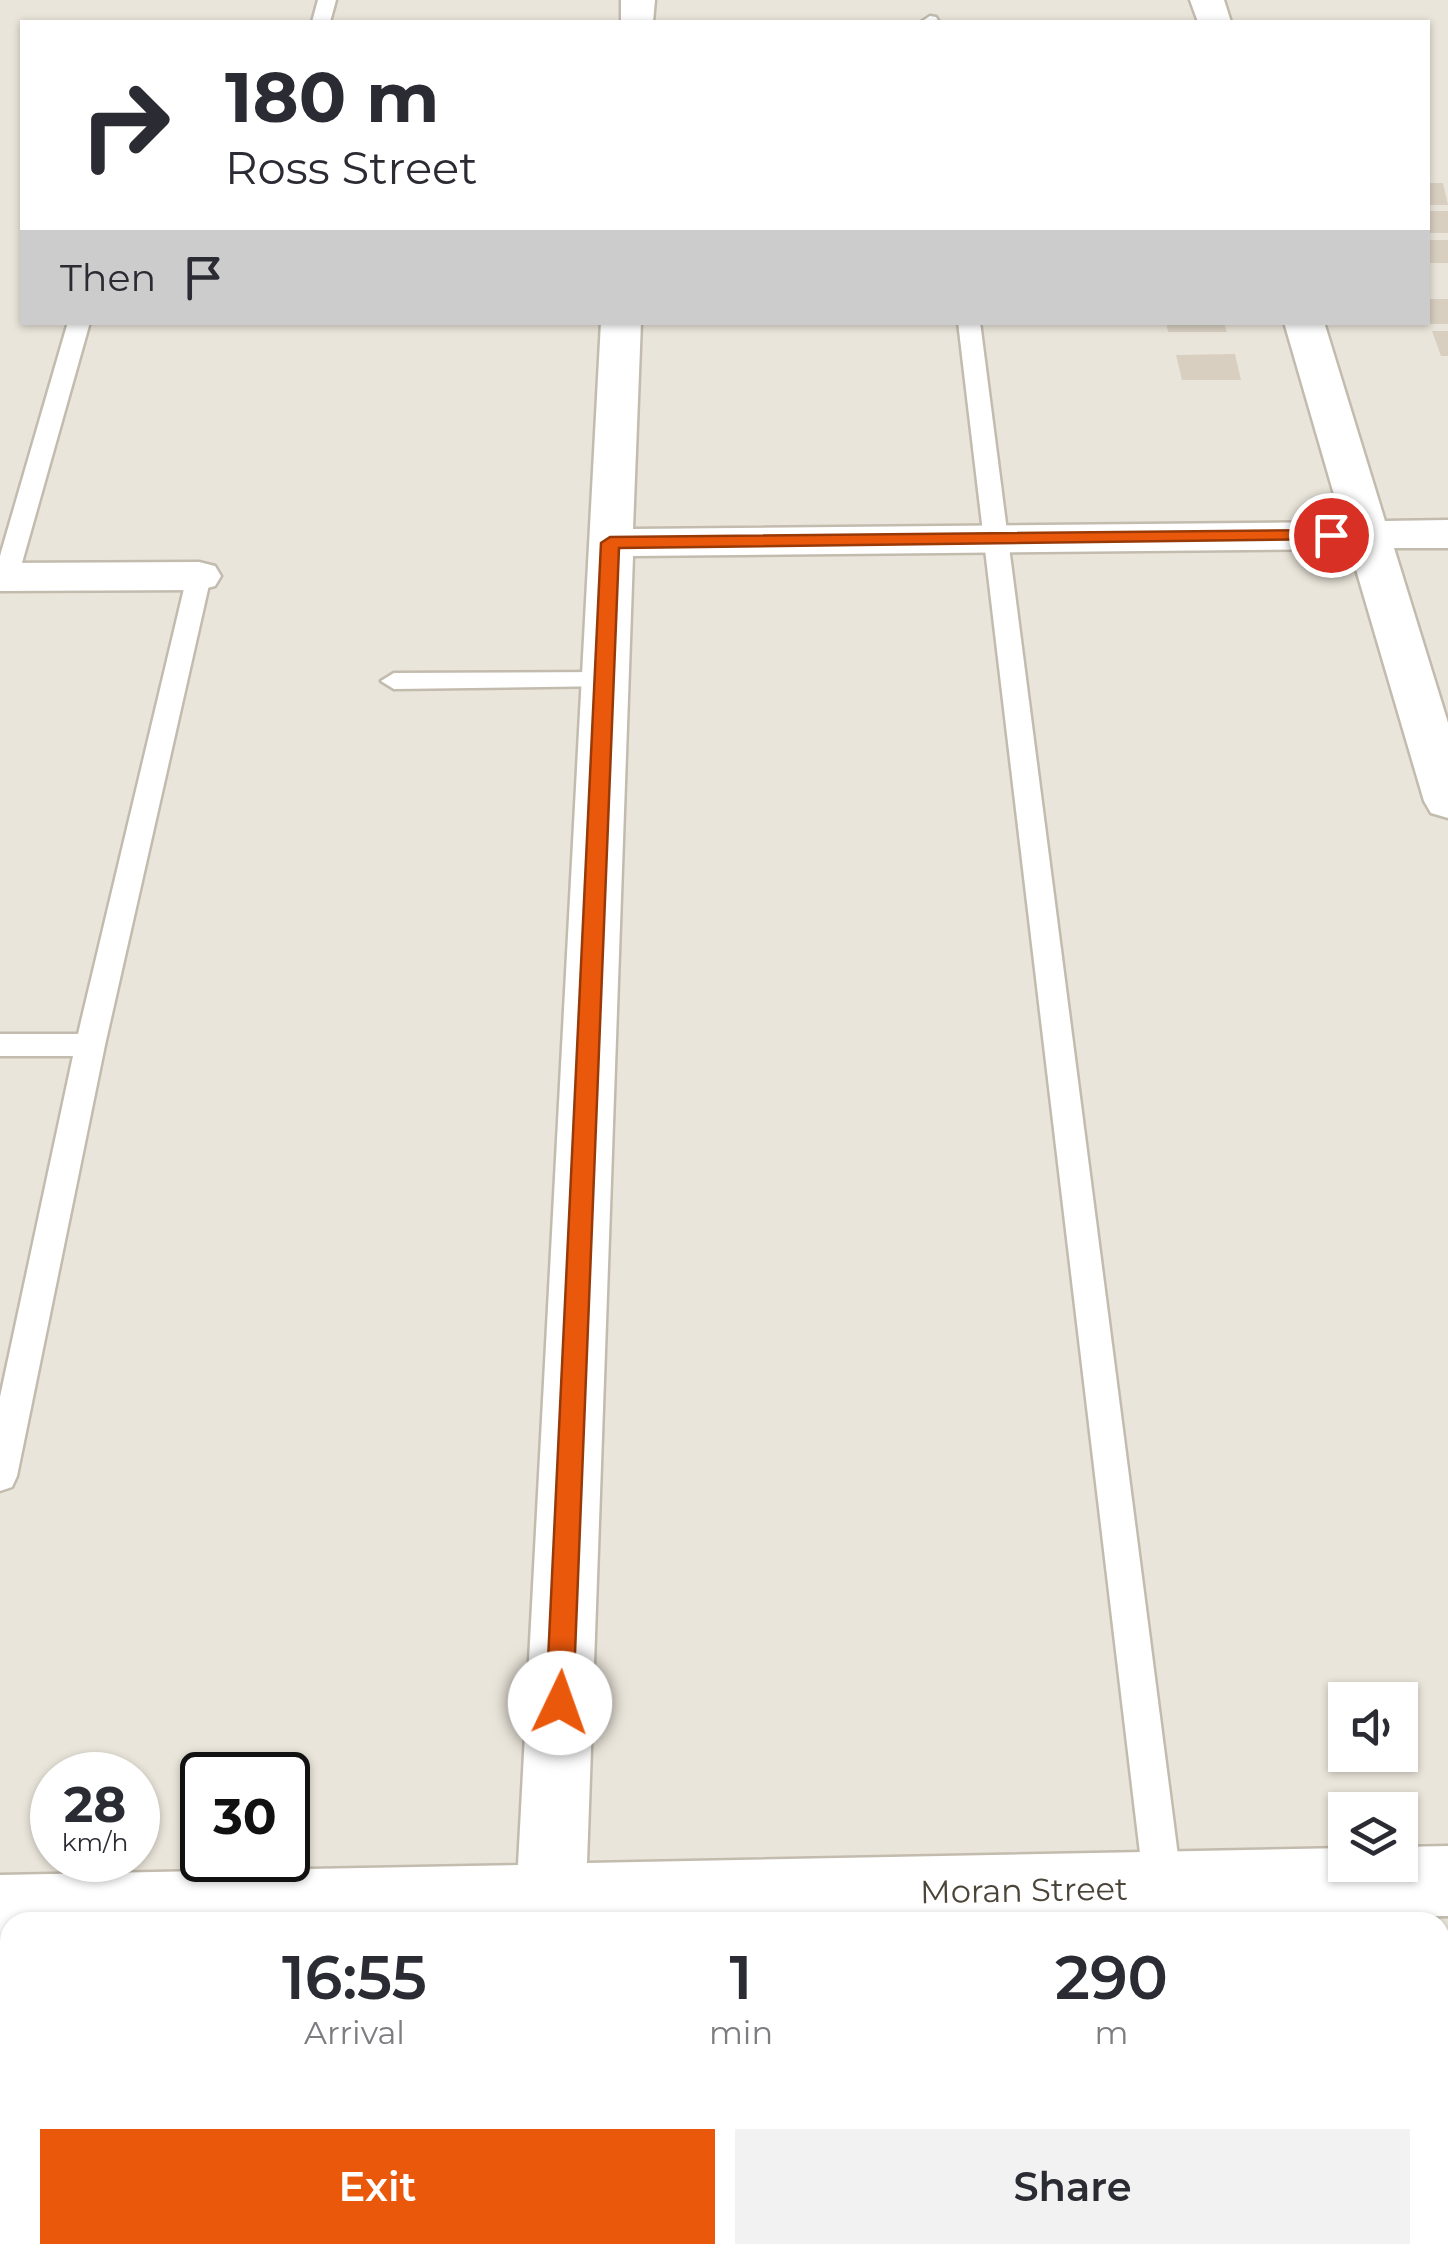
<!DOCTYPE html>
<style>
body{margin:0;font-family:Montserrat,sans-serif;background:#f2f2f3;color:#2b2b33;height:100vh;display:flex;flex-direction:column;font-size:38px;white-space:nowrap}
*{box-sizing:border-box;margin:0}
p{font-size:32px;color:#7c7c81}
.icon{flex:none;width:55px;height:55px;fill:none;stroke:currentColor;stroke-width:2;stroke-linecap:round;stroke-linejoin:round}
.map{position:relative;flex:1;overflow:hidden}
.details{position:absolute;left:0px;top:1912px;width:1450px;height:352px;display:flex;flex-direction:column;background:#fff;border-radius:30px 30px 0 0;box-shadow:0 2px 8px #0004}
.details>*{flex:none}
.hud{position:absolute;left:20px;top:20px;width:1410px;height:305px;border-radius:0px;box-shadow:0 2px 8px #0004;background:#fff;color:#2b2b33;overflow:hidden}
.fabs{position:absolute;left:1328px;top:1682px;display:grid;gap:20px}
.fabs a{display:grid;place-items:center;width:90px;height:90px;border-radius:0px;background:#fff;box-shadow:0 2px 8px #0004;font-size:50px}
.speed{position:absolute;left:30px;top:1752px;display:flex;gap:20px;font-size:50px;font-weight:700;text-align:center}
.speed>*{display:grid;place-content:center;width:130px;height:130px;border-radius:50%;background:#fff;box-shadow:0 2px 8px #0004;line-height:1}
.speed small{font-size:25px;font-weight:400}
.speed .limit{border:5px solid #111;border-radius:15px;background:#fff;color:#111}
.pin{position:absolute;display:grid;place-items:center;width:85px;height:85px;color:#fff;margin:-42px;border:5px solid #fff;border-radius:50%;box-shadow:0 2px 10px #0007}
.me{position:absolute;width:110px;margin:-55px;rotate:3deg;stroke-linejoin:round;filter:drop-shadow(0 0 8px #0008)}
.turn{display:flex;align-items:center;gap:35px;height:210px;padding:0 40px;font-size:45px}
.turn .icon{width:130px;height:130px;stroke-width:2.5}
.turn b{display:block;font-size:70px;line-height:85px}
.then{display:flex;align-items:center;height:95px;padding:0 40px;background:#0003;gap:20px;font-size:38px}
.eta{display:flex;justify-content:space-evenly;align-items:center;height:170px;text-align:center}
.eta b{font-size:60px;font-weight:600;line-height:70px}
.primary-button{display:flex;gap:20px;margin-top:auto;padding:20px 40px}
.primary-button a{flex:1;height:115px;border-radius:0px;background:#ea580c;color:#fff;font-size:40px;font-weight:600;line-height:115px;text-align:center}
.primary-button a+a{background:#f2f2f3;color:#2b2b33}
.map>svg:first-child{display:block}
</style>
<div class="map">
<svg width="1448" height="2264" viewBox="0 0 1448 2264">
<rect width="100%" height="100%" fill="#f6f3ec"/>
<!-- residential -->
<path fill="#eae5da" fill-rule="evenodd" d="M0 0H1448V2264H0ZM22 22H1428V322H22ZM1345 1700H1400V1755H1345ZM52 1775H138V1860H52ZM202 1775H288V1860H202ZM1345 1810H1400V1865H1345ZM10 1922H1440V2255H10Z"/>
<!-- building -->
<g fill="#d8cfc1">
<path d="M1428 183H1443L1448 205H1428Z"/>
<rect x="1428" y="211" width="20" height="22"/>
<rect x="1428" y="240" width="20" height="23"/>
<rect x="1428" y="299" width="20" height="25"/>
<path d="M1166 322H1224L1227 332H1168Z"/>
<path d="M1432 331H1448V356H1441Z"/>
<path d="M1235 354 1241 380H1182L1176 355Z"/>
<path d="M0 2009H10V2084L2 2127Z"/>
<path d="M1440 2241H1448V2264H1333L1332 2255H1440Z"/>
<rect x="689" y="2255" width="160" height="9"/>
</g>
<g fill="none" stroke-linecap="round" stroke-linejoin="round">
<!-- service casing -->
<g stroke="#c2bbae" stroke-width="5">
<g id="service">
<path d="M318 0H336L330 22H312Z"/>
<path d="M930 16 936 17 939 22H921Z"/>
<path d="M68 322H90L18 577 6 585 0 583V556Z"/>
<path d="M958 322H980L1182 1887 1176 1900 1163 1906 1150 1900 1144 1887Z"/>
<path d="M199 568 211 576 105 1045 17 1476 12 1487 0 1491V1397L73 1056H0V1034H78L187 576Z"/>
<path d="M604 672 617 680 613 686 394 689 381 681 394 673Z"/>
<path d="M1260 2255H1302L1303 2264H1261Z"/>
</g>
</g>
<!-- minor casing -->
<g stroke="#c2bbae" stroke-width="5">
<g id="minor">
<path d="M621 0H655L653 22H621Z"/>
<path d="M1190 0H1224L1231 22H1198Z"/>
<path d="M601 322H641L633 529 1342 522 1284 322H1324L1385 521 1448 520V548H1394L1448 723V818L1431 813 1424 801 1350 549 633 556 587 1863 1345 1848V1865H1400V1847L1448 1846V1916L1109 1922H10V1945H0V1875L518 1865Z"/>
<path d="M199 562 215 566 221 576 215 586 199 590 0 591V563Z"/>
<rect x="498" y="2255" width="76" height="9"/>
</g>
</g>
<!-- service -->
<use href="#service" fill="#fff" fill-rule="evenodd"/>
<!-- minor -->
<use href="#minor" fill="#fff" fill-rule="evenodd"/>
</g>
<!-- route -->
<path fill="#ea580c" stroke="#983908" stroke-width="2.5" d="M1331 530 1337 531V539L619 548 573 1703 569 1712 560 1716 550 1712 546 1703 601 543 610 537Z"/>
<g text-anchor="middle" dominant-baseline="central" stroke-width="10" stroke-linejoin="round" paint-order="stroke">
<!-- near-street labels -->
<g font-size="32" fill="#4b4439" stroke="#fff">
<text transform="translate(1024 1890) rotate(-1)">Moran Street</text>
</g>
</g>
</svg>
<div class="fabs">
<a><svg class="icon" aria-label="sound" viewBox="0 0 24 24"><path d="M4 9h4l5-4v14l-5-4H4zM17 9q2 3 0 6"/></svg></a>
<a><svg class="icon" aria-label="layers" viewBox="0 0 24 24"><path d="M12 4l9 5-9 5-9-5zM3 14l9 5 9-5"/></svg></a>
</div>
<div class="speed"><div>28<small>km/h</small></div><div class="limit">30</div></div>
<div class="pin" style="left:1331px;top:535px;background:#d93025"><svg class="icon" aria-label="arrive" viewBox="0 0 24 24"><path d="M6 21V4h12l-3 4 3 4H6"/></svg></div>
<svg class="me" style="left:560px;top:1703px" viewBox="-20 -20 40 40"><circle r="19" fill="#fff"/><path d="M0-13L10 11 0 6-10 11z" fill="#ea580c"/></svg>
<div class="hud">
<div class="turn"><svg class="icon" aria-label="right" viewBox="0 0 24 24"><path d="M7 20v-9h11M14 6l5 5-5 5"/></svg><div><b>180 m</b>Ross Street</div></div>
<div class="then">Then<svg class="icon" aria-label="arrive" viewBox="0 0 24 24"><path d="M6 21V4h12l-3 4 3 4H6"/></svg></div>
</div>
<section class="details">
<div class="eta">
<div><b>16:55</b><p>Arrival</p></div>
<div><b>1</b><p>min</p></div>
<div><b>290</b><p>m</p></div>
</div>
<div class="primary-button"><a>Exit</a><a>Share</a></div>
</section>
</div>
